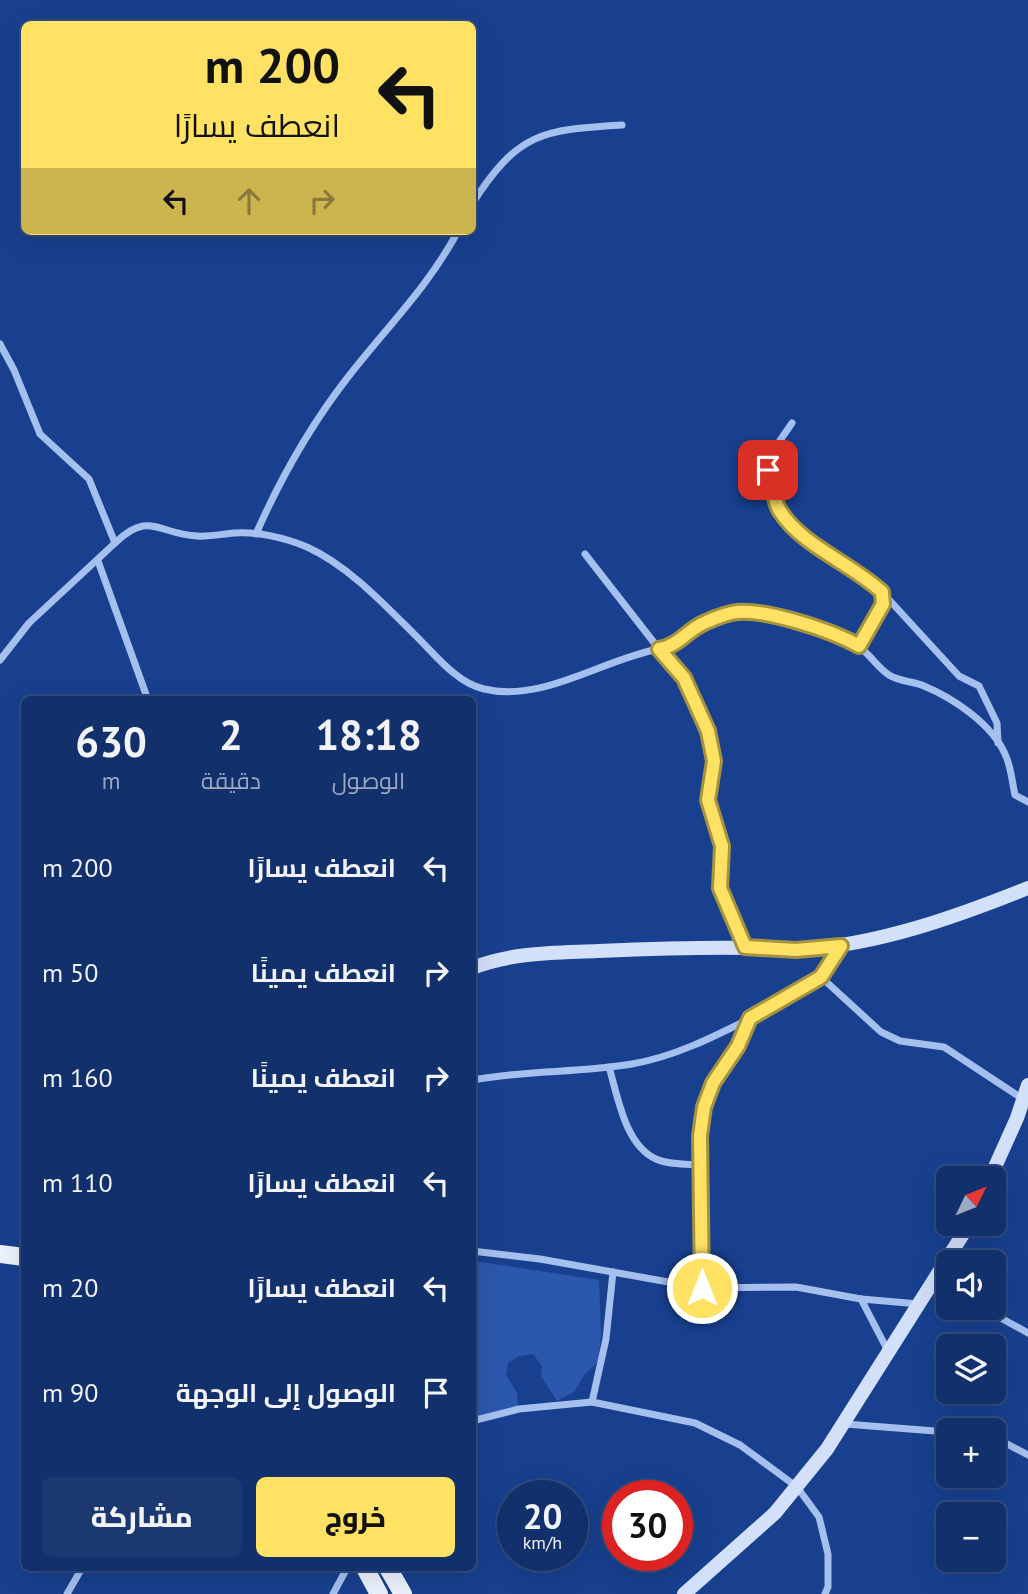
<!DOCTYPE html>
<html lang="ar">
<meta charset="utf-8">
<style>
body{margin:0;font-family:"PT Sans",Cairo,sans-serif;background:#1b3871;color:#f1f3f6;direction:rtl;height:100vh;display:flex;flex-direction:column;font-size:26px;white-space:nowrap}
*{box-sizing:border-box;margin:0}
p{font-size:23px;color:#9ca9c1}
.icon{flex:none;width:38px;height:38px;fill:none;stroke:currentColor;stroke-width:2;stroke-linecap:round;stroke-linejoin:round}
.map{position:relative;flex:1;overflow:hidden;direction:ltr}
.details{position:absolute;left:21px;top:696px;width:455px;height:875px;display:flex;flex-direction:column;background:#12306b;border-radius:10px;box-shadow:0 7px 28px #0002,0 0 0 2px #314b7e;direction:rtl}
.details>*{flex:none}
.top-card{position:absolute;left:21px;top:21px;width:455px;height:214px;border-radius:10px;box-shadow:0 7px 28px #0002,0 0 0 2px #314b7e;direction:rtl;background:#ffe263;color:#111;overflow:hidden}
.needle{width:46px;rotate:47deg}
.fabs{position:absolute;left:936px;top:1166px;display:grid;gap:14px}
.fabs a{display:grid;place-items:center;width:70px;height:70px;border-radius:10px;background:#12306b;box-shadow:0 7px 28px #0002,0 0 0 2px #314b7e;font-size:35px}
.speed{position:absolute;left:497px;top:1480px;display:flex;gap:14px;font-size:35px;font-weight:700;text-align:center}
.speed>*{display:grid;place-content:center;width:91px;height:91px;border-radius:50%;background:#12306b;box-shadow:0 7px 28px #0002,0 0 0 2px #314b7e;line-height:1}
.speed small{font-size:18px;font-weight:400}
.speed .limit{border:10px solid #d22;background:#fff;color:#111}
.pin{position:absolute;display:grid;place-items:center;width:60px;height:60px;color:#fff;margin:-30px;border-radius:14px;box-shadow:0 4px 10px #0006}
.me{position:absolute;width:77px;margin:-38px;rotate:0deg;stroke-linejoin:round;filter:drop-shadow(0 0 5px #0008)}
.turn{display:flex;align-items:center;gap:24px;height:147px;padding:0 21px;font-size:32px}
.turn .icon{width:91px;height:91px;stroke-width:2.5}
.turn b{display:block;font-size:49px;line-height:60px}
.lanes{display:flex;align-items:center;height:66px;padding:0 21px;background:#0003;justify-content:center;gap:35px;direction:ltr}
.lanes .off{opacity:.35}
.eta{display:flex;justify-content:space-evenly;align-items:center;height:119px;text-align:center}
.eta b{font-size:42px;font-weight:800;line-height:49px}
.cta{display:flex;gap:14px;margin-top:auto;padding:14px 21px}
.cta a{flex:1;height:80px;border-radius:10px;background:#ffe263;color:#111;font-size:28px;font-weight:800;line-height:80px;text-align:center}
.cta a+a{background:#1b3871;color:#f1f3f6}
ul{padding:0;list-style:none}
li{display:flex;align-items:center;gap:21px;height:105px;padding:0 21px}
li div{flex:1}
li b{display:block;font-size:26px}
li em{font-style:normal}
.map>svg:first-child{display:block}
</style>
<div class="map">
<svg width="1028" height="1594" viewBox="0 0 1028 1594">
<rect width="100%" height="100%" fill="#18408f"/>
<!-- green -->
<path fill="#2b58ad" d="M473 1261 599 1280 601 1335 598 1362 585 1374 574 1392 557 1401 541 1376 542 1366 533 1354 519 1356 508 1363 506 1375 517 1393 518 1406 473 1418Z"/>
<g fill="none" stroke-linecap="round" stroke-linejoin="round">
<!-- street -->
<g stroke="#a5bfef" stroke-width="7">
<path d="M472 204C518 132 542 130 622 125"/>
<path d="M0 344 14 370 40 434 89 479 115 543 29 623 0 660"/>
<path d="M792 423 768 458C768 469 773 500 778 510 793 538 889 576 883 604 879 618 866 634 859 646"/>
<path d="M256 534C281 477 310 426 348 377 386 328 429 286 458 231"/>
<path d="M115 543C149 510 158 534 197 536 209 537 222 534 234 533 256 531 286 538 307 547 347 565 383 603 414 634 434 653 456 683 484 689 543 703 603 659 659 649L684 678 704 717 712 744 714 761 708 800 721 846 720 888 745 947"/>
<path d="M585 554 659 649C686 645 703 612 740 612 772 612 831 628 858 646 869 653 877 667 889 675 900 682 913 681 924 686 953 698 992 724 1005 754 1011 766 1012 782 1015 795L1028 802"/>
<path d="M98 561 148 700"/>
<path d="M882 592 959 676 979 686 997 723 998 743"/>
<path d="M821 977 881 1032 900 1041 944 1047 1023 1099"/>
<path d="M609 1067C618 1097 625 1145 656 1159 669 1165 687 1164 701 1165"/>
<path d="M472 1080C525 1070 579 1073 632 1064 678 1056 719 1034 761 1013 796 995 821 982 841 946"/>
<path d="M472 1251 540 1259 702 1288 796 1287 861 1299 919 1304"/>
<path d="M613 1272 606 1339 592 1402 695 1423 740 1445 797 1487 819 1517 828 1554V1587L825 1594"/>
<path d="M939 1277 948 1284"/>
<path d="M702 1288 700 1136 704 1107 717 1074 738 1046 750 1019"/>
<path d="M861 1299 888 1351"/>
<path d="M981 1307 1028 1333"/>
<path d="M472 1421 519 1409 592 1402"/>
<path d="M845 1424 948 1432"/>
<path d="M994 1437 1028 1455"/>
<path d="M67 1594 82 1568"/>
<path d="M333 1594 347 1568"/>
</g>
<!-- secondary -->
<g stroke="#d3e0fa" stroke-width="14">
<path d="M472 968C513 952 555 953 598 951 647 949 697 947 746 948 764 948 781 951 799 950 880 944 953 918 1028 888"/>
<path d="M990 1178 1017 1118 1028 1085"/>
<path d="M684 1594 775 1513 827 1449 970 1223"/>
</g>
<!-- primary -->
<g stroke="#edf2ff" stroke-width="18">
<path d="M0 1254 24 1257"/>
<path d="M365 1568 379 1594"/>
<path d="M388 1568 403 1594"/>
</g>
</g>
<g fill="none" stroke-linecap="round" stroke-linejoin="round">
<!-- route casing -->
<g stroke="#a69340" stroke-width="18">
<path id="route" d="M702 1288 700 1136 704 1107 713 1083 738 1046 750 1018 821 977 841 946 796 950 745 947 720 888 722 846 708 800 714 761 708 731 684 678 659 649C679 646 688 629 706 622 715 618 728 613 737 612 767 609 833 631 859 646L883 604 882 592C852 564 801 545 780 511 773 501 773 482 768 470"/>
</g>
<!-- route -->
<use href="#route" stroke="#ffe263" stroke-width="12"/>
</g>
</svg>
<div class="fabs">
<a><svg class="needle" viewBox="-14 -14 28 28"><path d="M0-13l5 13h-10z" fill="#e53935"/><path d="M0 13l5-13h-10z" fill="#9ca9c1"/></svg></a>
<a><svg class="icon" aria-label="sound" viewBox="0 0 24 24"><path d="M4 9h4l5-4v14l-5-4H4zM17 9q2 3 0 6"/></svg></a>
<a><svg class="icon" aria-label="layers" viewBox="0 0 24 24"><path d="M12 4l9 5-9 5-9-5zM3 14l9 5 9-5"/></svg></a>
<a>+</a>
<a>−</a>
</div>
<div class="speed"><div>20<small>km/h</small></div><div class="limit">30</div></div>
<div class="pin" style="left:768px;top:470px;background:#d93025"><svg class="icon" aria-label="arrive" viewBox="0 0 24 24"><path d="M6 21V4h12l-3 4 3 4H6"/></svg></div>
<svg class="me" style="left:702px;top:1288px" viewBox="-20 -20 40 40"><circle r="17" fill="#ffe263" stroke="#fff" stroke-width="3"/><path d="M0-11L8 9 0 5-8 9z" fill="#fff"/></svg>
<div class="top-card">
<div class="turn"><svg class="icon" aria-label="left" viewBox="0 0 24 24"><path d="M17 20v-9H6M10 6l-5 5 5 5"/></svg><div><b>200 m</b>انعطف يسارًا</div></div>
<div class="lanes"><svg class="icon" aria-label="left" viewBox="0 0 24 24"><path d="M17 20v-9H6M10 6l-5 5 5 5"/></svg><svg class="icon off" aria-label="ahead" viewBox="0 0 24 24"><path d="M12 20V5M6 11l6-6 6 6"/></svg><svg class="icon off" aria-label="right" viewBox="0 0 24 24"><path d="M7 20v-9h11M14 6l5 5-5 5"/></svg></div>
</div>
<section class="details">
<div class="eta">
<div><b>18:18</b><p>الوصول</p></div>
<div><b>2</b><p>دقيقة</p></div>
<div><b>630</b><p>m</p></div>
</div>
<ul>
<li><svg class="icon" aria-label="left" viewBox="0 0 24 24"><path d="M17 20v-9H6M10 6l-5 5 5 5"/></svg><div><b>انعطف يسارًا</b></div><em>200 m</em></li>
<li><svg class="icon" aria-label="right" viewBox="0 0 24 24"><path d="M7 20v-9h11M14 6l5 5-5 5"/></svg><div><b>انعطف يمينًا</b></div><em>50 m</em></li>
<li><svg class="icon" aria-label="right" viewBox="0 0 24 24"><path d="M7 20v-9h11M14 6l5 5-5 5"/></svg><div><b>انعطف يمينًا</b></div><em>160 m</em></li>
<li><svg class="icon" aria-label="left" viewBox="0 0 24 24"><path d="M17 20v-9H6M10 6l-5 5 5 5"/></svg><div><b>انعطف يسارًا</b></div><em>110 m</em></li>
<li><svg class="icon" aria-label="left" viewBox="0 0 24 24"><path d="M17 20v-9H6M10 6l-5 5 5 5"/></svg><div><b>انعطف يسارًا</b></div><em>20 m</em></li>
<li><svg class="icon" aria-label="arrive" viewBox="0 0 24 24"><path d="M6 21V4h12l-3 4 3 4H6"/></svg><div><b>الوصول إلى الوجهة</b></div><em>90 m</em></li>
</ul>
<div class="cta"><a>خروج</a><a>مشاركة</a></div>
</section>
</div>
